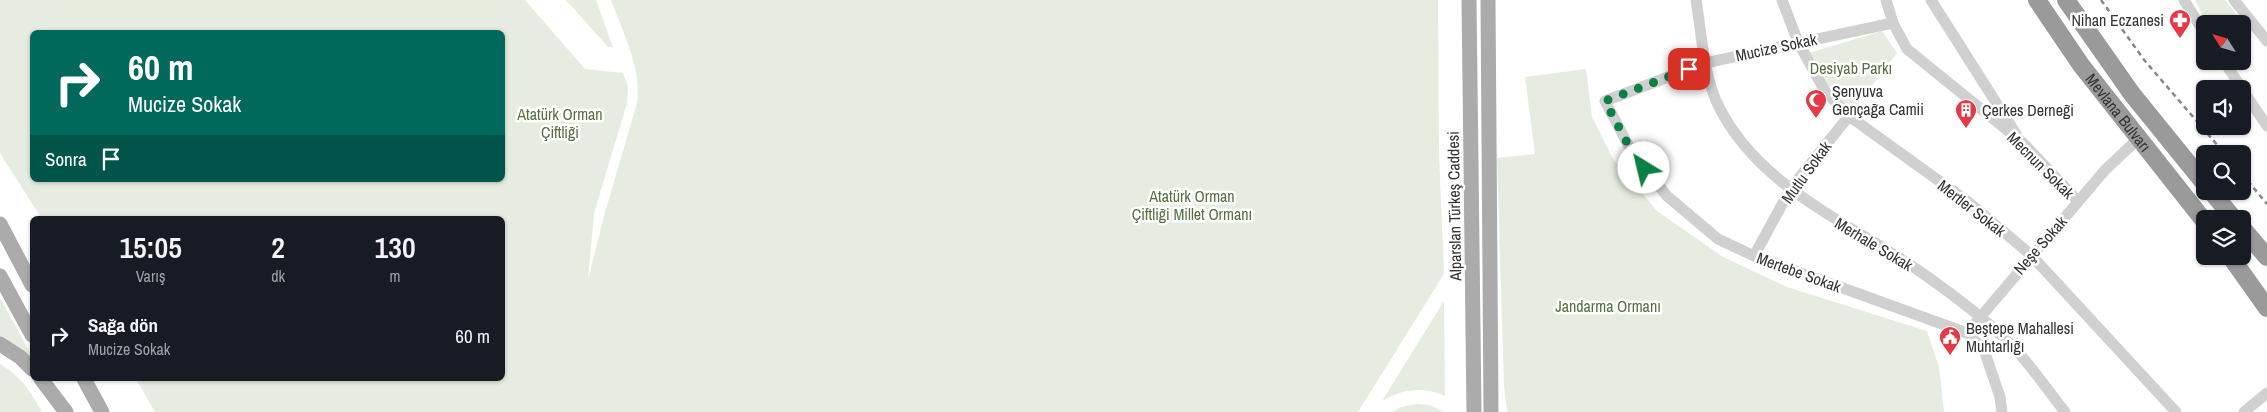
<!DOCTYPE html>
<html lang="tr">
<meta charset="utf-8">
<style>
body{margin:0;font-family:"Archivo Narrow",sans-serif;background:#20242c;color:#f1f3f6;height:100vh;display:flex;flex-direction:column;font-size:19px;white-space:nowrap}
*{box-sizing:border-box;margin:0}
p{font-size:16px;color:#9ea1a6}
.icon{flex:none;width:28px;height:28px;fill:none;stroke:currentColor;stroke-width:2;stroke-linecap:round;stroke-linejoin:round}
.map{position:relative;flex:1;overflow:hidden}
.sheet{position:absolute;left:30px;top:216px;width:475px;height:165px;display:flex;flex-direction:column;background:#171b24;border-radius:8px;box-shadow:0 1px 4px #0004}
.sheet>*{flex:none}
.hud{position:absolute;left:30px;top:30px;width:475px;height:152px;border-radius:8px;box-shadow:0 1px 4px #0004;background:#00695c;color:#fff;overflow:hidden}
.needle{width:32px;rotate:307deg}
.tools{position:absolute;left:2196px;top:15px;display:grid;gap:10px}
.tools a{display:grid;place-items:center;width:55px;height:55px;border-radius:8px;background:#171b24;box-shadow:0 1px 4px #0004;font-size:25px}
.pin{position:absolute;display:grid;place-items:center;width:42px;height:42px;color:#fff;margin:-21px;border-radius:10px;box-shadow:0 2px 8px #0006}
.me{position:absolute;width:55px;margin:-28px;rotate:324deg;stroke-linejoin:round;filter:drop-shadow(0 0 4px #0008)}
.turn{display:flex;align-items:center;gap:18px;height:105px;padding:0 15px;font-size:22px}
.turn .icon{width:65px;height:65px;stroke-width:2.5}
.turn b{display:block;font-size:35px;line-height:42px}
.then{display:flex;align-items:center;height:48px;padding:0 15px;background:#0003;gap:10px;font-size:19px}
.eta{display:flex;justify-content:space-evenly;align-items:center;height:85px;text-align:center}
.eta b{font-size:30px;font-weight:600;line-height:35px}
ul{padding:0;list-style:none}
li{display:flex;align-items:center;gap:15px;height:70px;padding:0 15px}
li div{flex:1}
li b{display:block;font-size:19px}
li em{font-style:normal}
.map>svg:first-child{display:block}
</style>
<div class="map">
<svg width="2267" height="412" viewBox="0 0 2267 412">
<rect width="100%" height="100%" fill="#fff"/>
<!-- green -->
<g fill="#e6ecdf" fill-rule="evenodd">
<path d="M0 0H525L585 69 623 73 628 87 627 103 594 213 588 280 604 216 637 103C642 68 623 33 611 0H1438L1439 153 1444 274 1358 412H155L136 379H502V219H42L0 153ZM32 32H502V180H32Z"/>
<path d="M566 0H596L613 47H608Z"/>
<path d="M2195 0H2225L2237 15 2225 24H2207Z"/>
<path d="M1882 31 1897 53 1852 112 1834 94 1809 53Z"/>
<path d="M1586 69 1592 117 1613 159 1657 211 1723 257 1787 287 1927 331 1939 367 1944 412H1507L1504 385 1497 158 1535 154 1525 77Z"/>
<path d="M0 298 32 356V358L0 339Z"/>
<path d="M1444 301 1445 396C1423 386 1403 389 1382 401Z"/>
<path d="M0 364C21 376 31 392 42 412H0Z"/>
<path d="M1417 404 1430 405 1444 412H1392L1401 407Z"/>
</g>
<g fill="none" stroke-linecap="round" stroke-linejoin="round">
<!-- minor -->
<g stroke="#d0d0d0" stroke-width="11">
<path d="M1696 0C1702 35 1703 75 1719 107 1761 190 1853 224 1925 275 1952 294 1990 323 2013 347 2032 366 2048 391 2065 412"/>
<path d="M1782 0 1798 42 1825 91 1849 116 1967 201 2031 255 2176 412"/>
<path d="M1886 0 1893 23 1907 49 2023 143 2078 201"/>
<path d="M1931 0 2016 134"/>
<path d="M2184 0 2205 34"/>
<path d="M2234 0 2267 41"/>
<path d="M1893 23 1705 63 1605 101 1633 154 1667 196 1718 239 1754 256 1967 333 1984 350 2000 397 2002 412"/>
<path d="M2224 61 2242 89"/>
<path d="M2242 89 2267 126"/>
<path d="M1754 256 1791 188 1849 116"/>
<path d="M1967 333 2105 170 2138 139"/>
<path d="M2244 412 2267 393"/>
</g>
<!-- major -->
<g stroke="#ababab" stroke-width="15">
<path d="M1469 0 1474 412"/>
<path d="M1488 0 1491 412"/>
<path d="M0 224 32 285"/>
<path d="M0 276 32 335"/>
<path d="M0 344 20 357 32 369"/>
<path d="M41 379 66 412"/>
<path d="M84 379 102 412"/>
</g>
<!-- highway -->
<g stroke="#9a9a9a" stroke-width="18">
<path id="s1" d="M2037 0 2081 65 2205 222"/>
<path d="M2066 0 2132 94 2205 184"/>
<path d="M2211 191 2234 219"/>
<path d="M2242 228 2267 257"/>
<path d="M2230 256 2267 308"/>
</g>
<!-- rail -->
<g stroke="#888" stroke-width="2.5" stroke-dasharray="5 4" stroke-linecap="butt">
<path d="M2101 0 2145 61 2225 154"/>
<path d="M2242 174 2267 204"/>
</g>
</g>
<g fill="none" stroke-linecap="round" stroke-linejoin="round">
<!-- route -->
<path stroke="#0b8043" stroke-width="9" stroke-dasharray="0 16.2" d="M1644 168 1633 154 1605 101 1689 69"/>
</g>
<!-- icons -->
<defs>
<g id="pharmacy-pin" transform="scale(1.125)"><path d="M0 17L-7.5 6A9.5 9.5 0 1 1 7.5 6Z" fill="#e63946" stroke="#fff"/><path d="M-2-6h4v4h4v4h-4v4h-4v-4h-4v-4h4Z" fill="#fff"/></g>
<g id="mosque-pin" transform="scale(1.125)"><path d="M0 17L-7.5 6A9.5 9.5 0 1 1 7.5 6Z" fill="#e63946" stroke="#fff"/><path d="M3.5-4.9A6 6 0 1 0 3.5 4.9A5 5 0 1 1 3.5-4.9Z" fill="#fff"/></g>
<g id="building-pin" transform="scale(1.125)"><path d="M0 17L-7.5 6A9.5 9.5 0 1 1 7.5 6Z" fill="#e63946" stroke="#fff"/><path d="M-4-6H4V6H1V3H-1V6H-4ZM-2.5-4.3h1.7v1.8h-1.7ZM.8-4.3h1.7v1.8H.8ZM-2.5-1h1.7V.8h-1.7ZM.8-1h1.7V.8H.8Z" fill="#fff"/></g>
<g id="civic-pin" transform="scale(1.125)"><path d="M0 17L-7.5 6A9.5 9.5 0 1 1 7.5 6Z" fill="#e63946" stroke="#fff"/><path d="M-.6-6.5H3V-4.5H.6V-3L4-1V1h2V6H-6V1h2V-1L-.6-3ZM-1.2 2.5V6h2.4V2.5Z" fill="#fff"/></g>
</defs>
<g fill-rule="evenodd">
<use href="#pharmacy-pin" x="2180" y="20"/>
<use href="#mosque-pin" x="1816" y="100"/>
<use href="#building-pin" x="1966" y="110"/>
<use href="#civic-pin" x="1950" y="337"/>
</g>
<g text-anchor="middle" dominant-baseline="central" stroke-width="5" stroke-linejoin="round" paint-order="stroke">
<!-- poi labels -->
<g font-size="16" fill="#333" stroke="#fff" text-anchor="start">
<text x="2164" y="20" text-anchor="end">Nihan Eczanesi</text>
<text x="1832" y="91">Şenyuva<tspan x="1832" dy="18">Gençağa Camii</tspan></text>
<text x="1982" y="110">Çerkes Derneği</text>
<text x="1966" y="328">Beştepe Mahallesi<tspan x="1966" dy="18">Muhtarlığı</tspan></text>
</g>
<!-- street labels -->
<g font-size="16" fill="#333" stroke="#fff">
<text transform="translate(1776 47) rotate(-12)">Mucize Sokak</text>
<text stroke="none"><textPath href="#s1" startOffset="139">Mevlana Bulvarı</textPath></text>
<text transform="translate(2041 165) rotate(45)">Mecnun Sokak</text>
<text transform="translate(1806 172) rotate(-54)">Mutlu Sokak</text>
<text transform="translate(1454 206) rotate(-91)">Alparslan Türkeş Caddesi</text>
<text transform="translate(1972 208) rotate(38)">Mertler Sokak</text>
<text transform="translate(1874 244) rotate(31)">Merhale Sokak</text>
<text transform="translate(2040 245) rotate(-49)">Neşe Sokak</text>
<text transform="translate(1799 272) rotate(20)">Mertebe Sokak</text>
</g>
<!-- park labels -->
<g font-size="16" fill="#56703f" stroke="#fff">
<text x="1851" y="68">Desiyab Parkı</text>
<text x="560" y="114">Atatürk Orman<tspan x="560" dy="18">Çiftliği</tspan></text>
<text x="1192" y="196">Atatürk Orman<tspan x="1192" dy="18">Çiftliği Millet Ormanı</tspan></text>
<text x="1608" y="306">Jandarma Ormanı</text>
</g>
</g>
</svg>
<div class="tools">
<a><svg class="needle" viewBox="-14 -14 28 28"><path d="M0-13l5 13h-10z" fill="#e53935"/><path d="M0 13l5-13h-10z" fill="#9ea1a6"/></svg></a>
<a><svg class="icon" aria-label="sound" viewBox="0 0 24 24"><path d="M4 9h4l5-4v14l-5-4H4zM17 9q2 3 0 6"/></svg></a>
<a><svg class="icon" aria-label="search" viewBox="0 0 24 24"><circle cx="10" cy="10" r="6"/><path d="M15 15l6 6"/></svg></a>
<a><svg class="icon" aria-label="layers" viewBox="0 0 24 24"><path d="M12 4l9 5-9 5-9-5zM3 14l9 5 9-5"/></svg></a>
</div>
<div class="pin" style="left:1689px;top:69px;background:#d93025"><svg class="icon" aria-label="arrive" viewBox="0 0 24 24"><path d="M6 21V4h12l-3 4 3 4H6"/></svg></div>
<svg class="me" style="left:1644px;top:168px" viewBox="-20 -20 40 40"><circle r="19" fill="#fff"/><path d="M0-13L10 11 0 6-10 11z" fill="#0b8043"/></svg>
<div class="hud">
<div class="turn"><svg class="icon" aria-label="right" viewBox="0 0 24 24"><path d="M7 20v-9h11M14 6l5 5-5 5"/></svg><div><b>60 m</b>Mucize Sokak</div></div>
<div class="then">Sonra<svg class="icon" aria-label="arrive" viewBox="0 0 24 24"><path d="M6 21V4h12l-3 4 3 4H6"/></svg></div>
</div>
<section class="sheet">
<div class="eta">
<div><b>15:05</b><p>Varış</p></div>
<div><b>2</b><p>dk</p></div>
<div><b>130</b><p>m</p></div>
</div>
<ul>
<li><svg class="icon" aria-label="right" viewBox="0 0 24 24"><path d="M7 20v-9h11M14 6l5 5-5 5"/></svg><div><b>Sağa dön</b><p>Mucize Sokak</p></div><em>60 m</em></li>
</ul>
</section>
</div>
